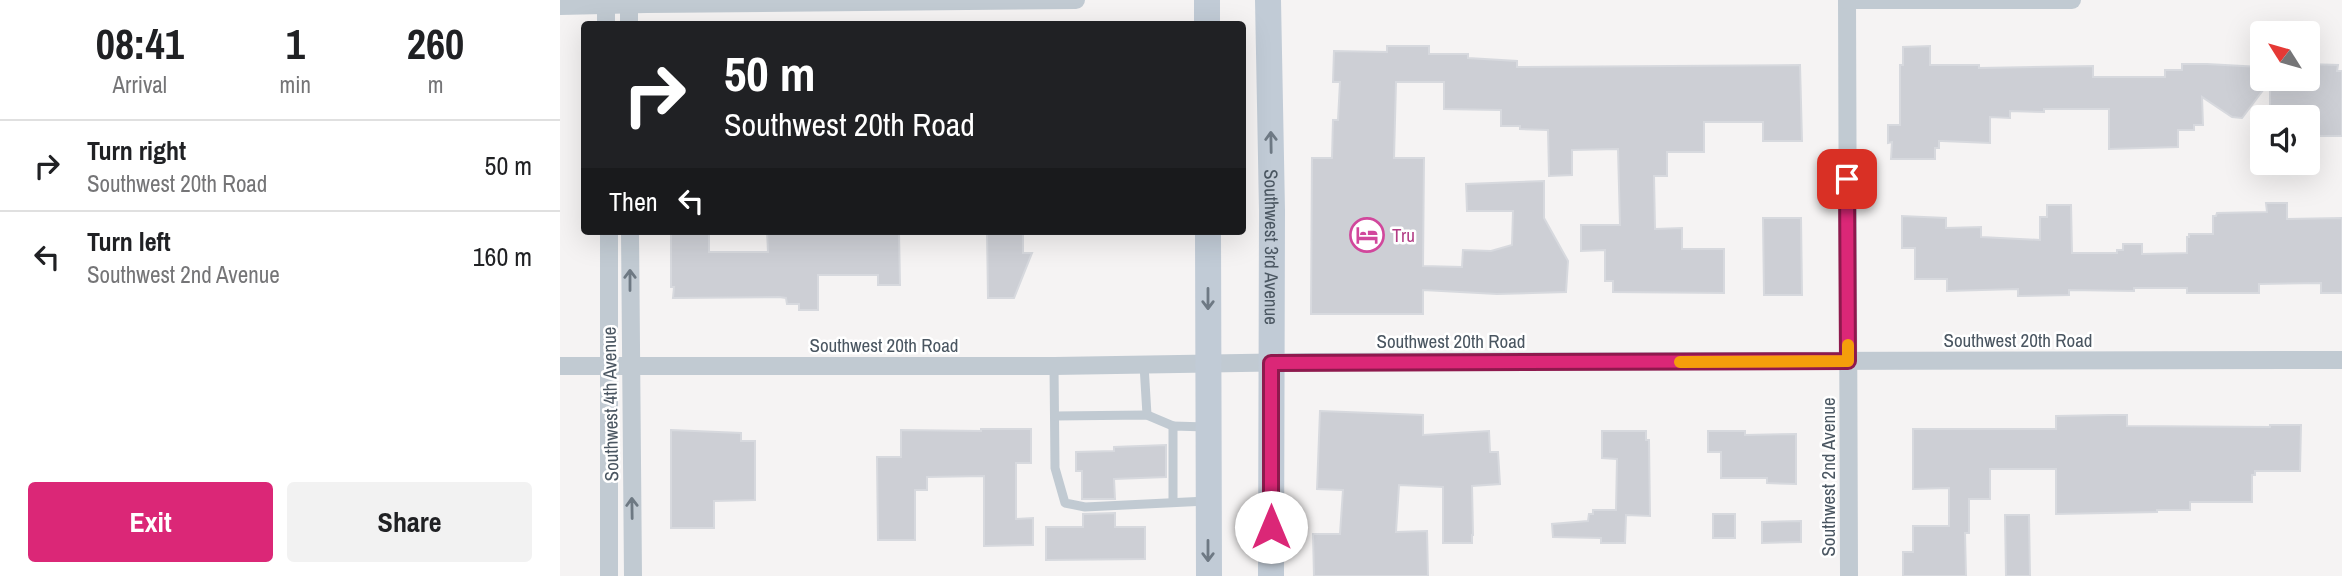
<!DOCTYPE html>
<style>
body{margin:0;font-family:"Archivo Narrow",sans-serif;background:#f2f2f2;color:#202124;height:100vh;display:flex;flex-direction:column;font-size:26px;white-space:nowrap}
*{box-sizing:border-box;margin:0}
p{font-size:23px;color:#757577}
.icon{flex:none;width:38px;height:38px;fill:none;stroke:currentColor;stroke-width:2;stroke-linecap:round;stroke-linejoin:round}
.map{position:relative;flex:1;overflow:hidden}
.side{display:flex;flex-direction:column;background:#fff;width:560px}
.side>*{flex:none}
.hud{position:absolute;left:21px;top:21px;width:665px;height:214px;border-radius:7px;box-shadow:0 7px 28px #0002;background:#202124;color:#fff;overflow:hidden}
.needle{width:46px;rotate:307deg}
.controls{position:absolute;left:1690px;top:21px;display:grid;gap:14px}
.controls a{display:grid;place-items:center;width:70px;height:70px;border-radius:7px;background:#fff;box-shadow:0 7px 28px #0002;font-size:35px}
.pin{position:absolute;display:grid;place-items:center;width:60px;height:60px;color:#fff;margin:-30px;border-radius:14px;box-shadow:0 4px 10px #0006}
.me{position:absolute;width:77px;margin:-38px;rotate:0deg;stroke-linejoin:round;filter:drop-shadow(0 0 5px #0008)}
.turn{display:flex;align-items:center;gap:24px;height:147px;padding:0 28px;font-size:32px}
.turn .icon{width:91px;height:91px;stroke-width:2.5}
.turn b{display:block;font-size:49px;line-height:60px}
.then{display:flex;align-items:center;height:66px;padding:0 28px;background:#0003;gap:14px;font-size:26px}
.eta{display:flex;justify-content:space-evenly;align-items:center;height:119px;text-align:center}
.eta b{font-size:42px;font-weight:700;line-height:49px}
.primary-button{display:flex;gap:14px;margin-top:auto;padding:14px 28px}
.primary-button a{flex:1;height:80px;border-radius:7px;background:#db2777;color:#fff;font-size:28px;font-weight:700;line-height:80px;text-align:center}
.primary-button a+a{background:#f2f2f2;color:#202124}
ul{padding:0;list-style:none}
li{display:flex;align-items:center;gap:21px;height:91px;padding:0 28px;border-top:2px solid #e0e0e0}
li div{flex:1}
li b{display:block;font-size:26px}
li em{font-style:normal}
main{display:flex;flex:1;min-height:0}
.map>svg:first-child{display:block}
</style>
<main>
<section class="side">
<div class="eta">
<div><b>08:41</b><p>Arrival</p></div>
<div><b>1</b><p>min</p></div>
<div><b>260</b><p>m</p></div>
</div>
<ul>
<li><svg class="icon" aria-label="right" viewBox="0 0 24 24"><path d="M7 20v-9h11M14 6l5 5-5 5"/></svg><div><b>Turn right</b><p>Southwest 20th Road</p></div><em>50 m</em></li>
<li><svg class="icon" aria-label="left" viewBox="0 0 24 24"><path d="M17 20v-9H6M10 6l-5 5 5 5"/></svg><div><b>Turn left</b><p>Southwest 2nd Avenue</p></div><em>160 m</em></li>
</ul>
<div class="primary-button"><a>Exit</a><a>Share</a></div>
</section>
<div class="map">
<svg width="1782" height="576" viewBox="0 0 1782 576">
<rect width="100%" height="100%" fill="#f5f3f3"/>
<!-- building -->
<g fill="#cdcfd5" stroke="#d7d9de" stroke-width="2">
<path d="M827 46H869V54H908V58L957 61V67L1240 65 1242 141H1203V122H1144V152H1107V176H1094L1095 229 1122 228V249H1164V293L1053 292V281H1045V250L1021 251V225H1060L1058 149 1012 150V175L989 176 988 130 960 129V126H941V110L884 109V82H836L834 158H864L863 266 902 267 903 250 931 251 952 245 953 211H907L906 184 984 181V218L1008 261 1006 292 937 294 863 290V314H751L752 158H772L773 120H778L780 82H773L774 51 827 52Z"/>
<path d="M1370 46V65H1419V68L1533 66V77H1605V70H1622V64H1647L1700 67V79H1748V64L1778 65 1777 71H1782V136H1748V117H1710V81L1682 118 1672 117 1642 97 1643 125H1634V130H1618V147L1549 149V109H1484V112L1450 111V118L1430 117V143L1382 141H1379V148H1375V159H1331L1332 142 1328 143V125H1340V65H1343V47Z"/>
<path d="M1706 203H1727V219L1782 218V293H1761V283L1699 284V293H1627V288H1574V291L1509 290V295L1458 296V289L1387 291V279H1355V248H1342V216L1386 218V228L1421 227V237L1480 240V217H1487V205H1511L1512 253H1557V250H1563V244H1582V254L1627 253V237H1629V234H1653V216H1656L1657 213 1707 212Z"/>
<path d="M1203 218H1241L1242 295H1204Z"/>
<path d="M111 231H149V252H208L207 231H339L340 285H318V275H258V310H239V304H227L226 298 219 297 113 298 114 287H111Z"/>
<path d="M427 231H463V253H472L454 298H428Z"/>
<path d="M760 411 863 415V435L929 431 930 452H938L940 484 912 486 913 535H912V543H883V487L839 485 836 532 867 531 868 576H754L753 534H780L783 490 757 489Z"/>
<path d="M1549 415H1567V426L1710 427V425H1741L1740 471H1695V475H1692V502H1630V510H1597V512L1496 514V469H1430V499H1409V533H1405L1406 576H1343V552H1353V526H1389V488L1353 489V429H1496V416Z"/>
<path d="M421 429H471V463H456V519L473 518V545L424 546V476L367 477V490H355V540H318L317 457H341V430L421 431Z"/>
<path d="M111 430 181 433V441H195V500L154 501V528H111Z"/>
<path d="M1042 431H1086V440H1089L1090 516 1066 515 1065 543H1041V538L993 537 992 524 1028 521 1029 514H1033V510H1056L1057 459 1042 458Z"/>
<path d="M1148 431H1185V435L1236 434V484L1207 483V478H1161V452H1148Z"/>
<path d="M606 445V477L554 479 555 499H522V471H516V452L554 451V447Z"/>
<path d="M555 513V527H585V559L486 560V527H523V514Z"/>
<rect x="1153" y="514" width="22" height="24"/>
<path d="M1445 515H1469L1470 576H1446Z"/>
<path d="M1241 521V542L1202 543V522Z"/>
</g>
<g fill="none" stroke-linecap="round" stroke-linejoin="round">
<!-- lane -->
<g stroke="#c1cad2" stroke-width="9">
<path d="M584 365 587 415"/>
<path d="M494 366 495 468 505 503 525 507 647 501"/>
<path d="M495 416 587 415 613 426"/>
<path d="M613 502V426L647 427"/>
</g>
<!-- street -->
<g stroke="#c1cad2" stroke-width="18">
<path d="M46 0V24"/>
<path d="M69 0V24"/>
<path d="M1287 0 1289 576"/>
<path d="M1287 0H1512"/>
<path d="M0 6 87 4 516 0"/>
<path d="M49 231V576"/>
<path d="M70 231 73 576"/>
<path d="M0 366H494L752 362 1782 360"/>
</g>
<!-- secondary -->
<g stroke="#c1cbd6" stroke-width="26">
<path d="M647 0V24"/>
<path id="s1" d="M708 0 712 210 711 576"/>
<path d="M648 231 649 576"/>
</g>
</g>
<!-- one-way arrows -->
<defs><path id="oneway-shaft" d="M-6 0H5M1.5-3L5.5 0L1.5 3" fill="none" stroke-width="1.6" stroke-linecap="round" stroke-linejoin="round" transform="scale(1.75)"/></defs>
<g stroke="#6e7984">
<use href="#oneway-shaft" transform="translate(711 142) rotate(-91)"/>
<use href="#oneway-shaft" transform="translate(648 299) rotate(90)"/>
<use href="#oneway-shaft" transform="translate(648 551) rotate(90)"/>
</g>
<g stroke="#6e7983">
<use href="#oneway-shaft" transform="translate(70 280) rotate(-90)"/>
<use href="#oneway-shaft" transform="translate(72 508) rotate(-91)"/>
</g>
<g fill="none" stroke-linecap="round" stroke-linejoin="round">
<!-- route casing -->
<g stroke="#8e194d" stroke-width="18">
<path id="route" d="M711 527V363L1288 361 1287 179"/>
</g>
<!-- route -->
<use href="#route" stroke="#db2777" stroke-width="12"/>
<!-- slow -->
<path stroke="#f59e0b" stroke-width="12" d="M1120 362 1288 361V345"/>
</g>
<!-- icons -->
<defs>
<g id="hotel-ring" transform="scale(1.75)"><circle r="9.5" fill="#fff" stroke="#d1479c" stroke-width="1.5"/><path d="M-6-4.5h1.5V1H6V5H4.5V3h-9V5H-6ZM-4 0a1.8 1.8 0 1 1 3.6 0ZM.5 0V-2.5h3Q6-2.5 6 0Z" fill="#d1479c"/></g>
</defs>
<g fill-rule="evenodd">
<use href="#hotel-ring" x="807" y="235"/>
</g>
<g text-anchor="middle" dominant-baseline="central" stroke-width="5" stroke-linejoin="round" paint-order="stroke">
<!-- hotel labels -->
<g font-size="19" fill="#b23c85" stroke="#fff" text-anchor="start">
<text x="832" y="235">Tru</text>
</g>
<!-- street labels -->
<g font-size="19" fill="#4a5661" stroke="#fff">
<text stroke="none"><textPath href="#s1" startOffset="247">Southwest 3rd Avenue</textPath></text>
<text x="1458" y="340">Southwest 20th Road</text>
<text x="891" y="341">Southwest 20th Road</text>
<text x="324" y="345">Southwest 20th Road</text>
<text transform="translate(50 404) rotate(-91)">Southwest 4th Avenue</text>
<text transform="translate(1268 477) rotate(-90)">Southwest 2nd Avenue</text>
</g>
</g>
</svg>
<div class="controls">
<a><svg class="needle" viewBox="-14 -14 28 28"><path d="M0-13l5 13h-10z" fill="#e53935"/><path d="M0 13l5-13h-10z" fill="#757577"/></svg></a>
<a><svg class="icon" aria-label="sound" viewBox="0 0 24 24"><path d="M4 9h4l5-4v14l-5-4H4zM17 9q2 3 0 6"/></svg></a>
</div>
<div class="pin" style="left:1287px;top:179px;background:#d93025"><svg class="icon" aria-label="arrive" viewBox="0 0 24 24"><path d="M6 21V4h12l-3 4 3 4H6"/></svg></div>
<svg class="me" style="left:711px;top:527px" viewBox="-20 -20 40 40"><circle r="19" fill="#fff"/><path d="M0-13L10 11 0 6-10 11z" fill="#db2777"/></svg>
<div class="hud">
<div class="turn"><svg class="icon" aria-label="right" viewBox="0 0 24 24"><path d="M7 20v-9h11M14 6l5 5-5 5"/></svg><div><b>50 m</b>Southwest 20th Road</div></div>
<div class="then">Then<svg class="icon" aria-label="left" viewBox="0 0 24 24"><path d="M17 20v-9H6M10 6l-5 5 5 5"/></svg></div>
</div>
</div>
</main>
